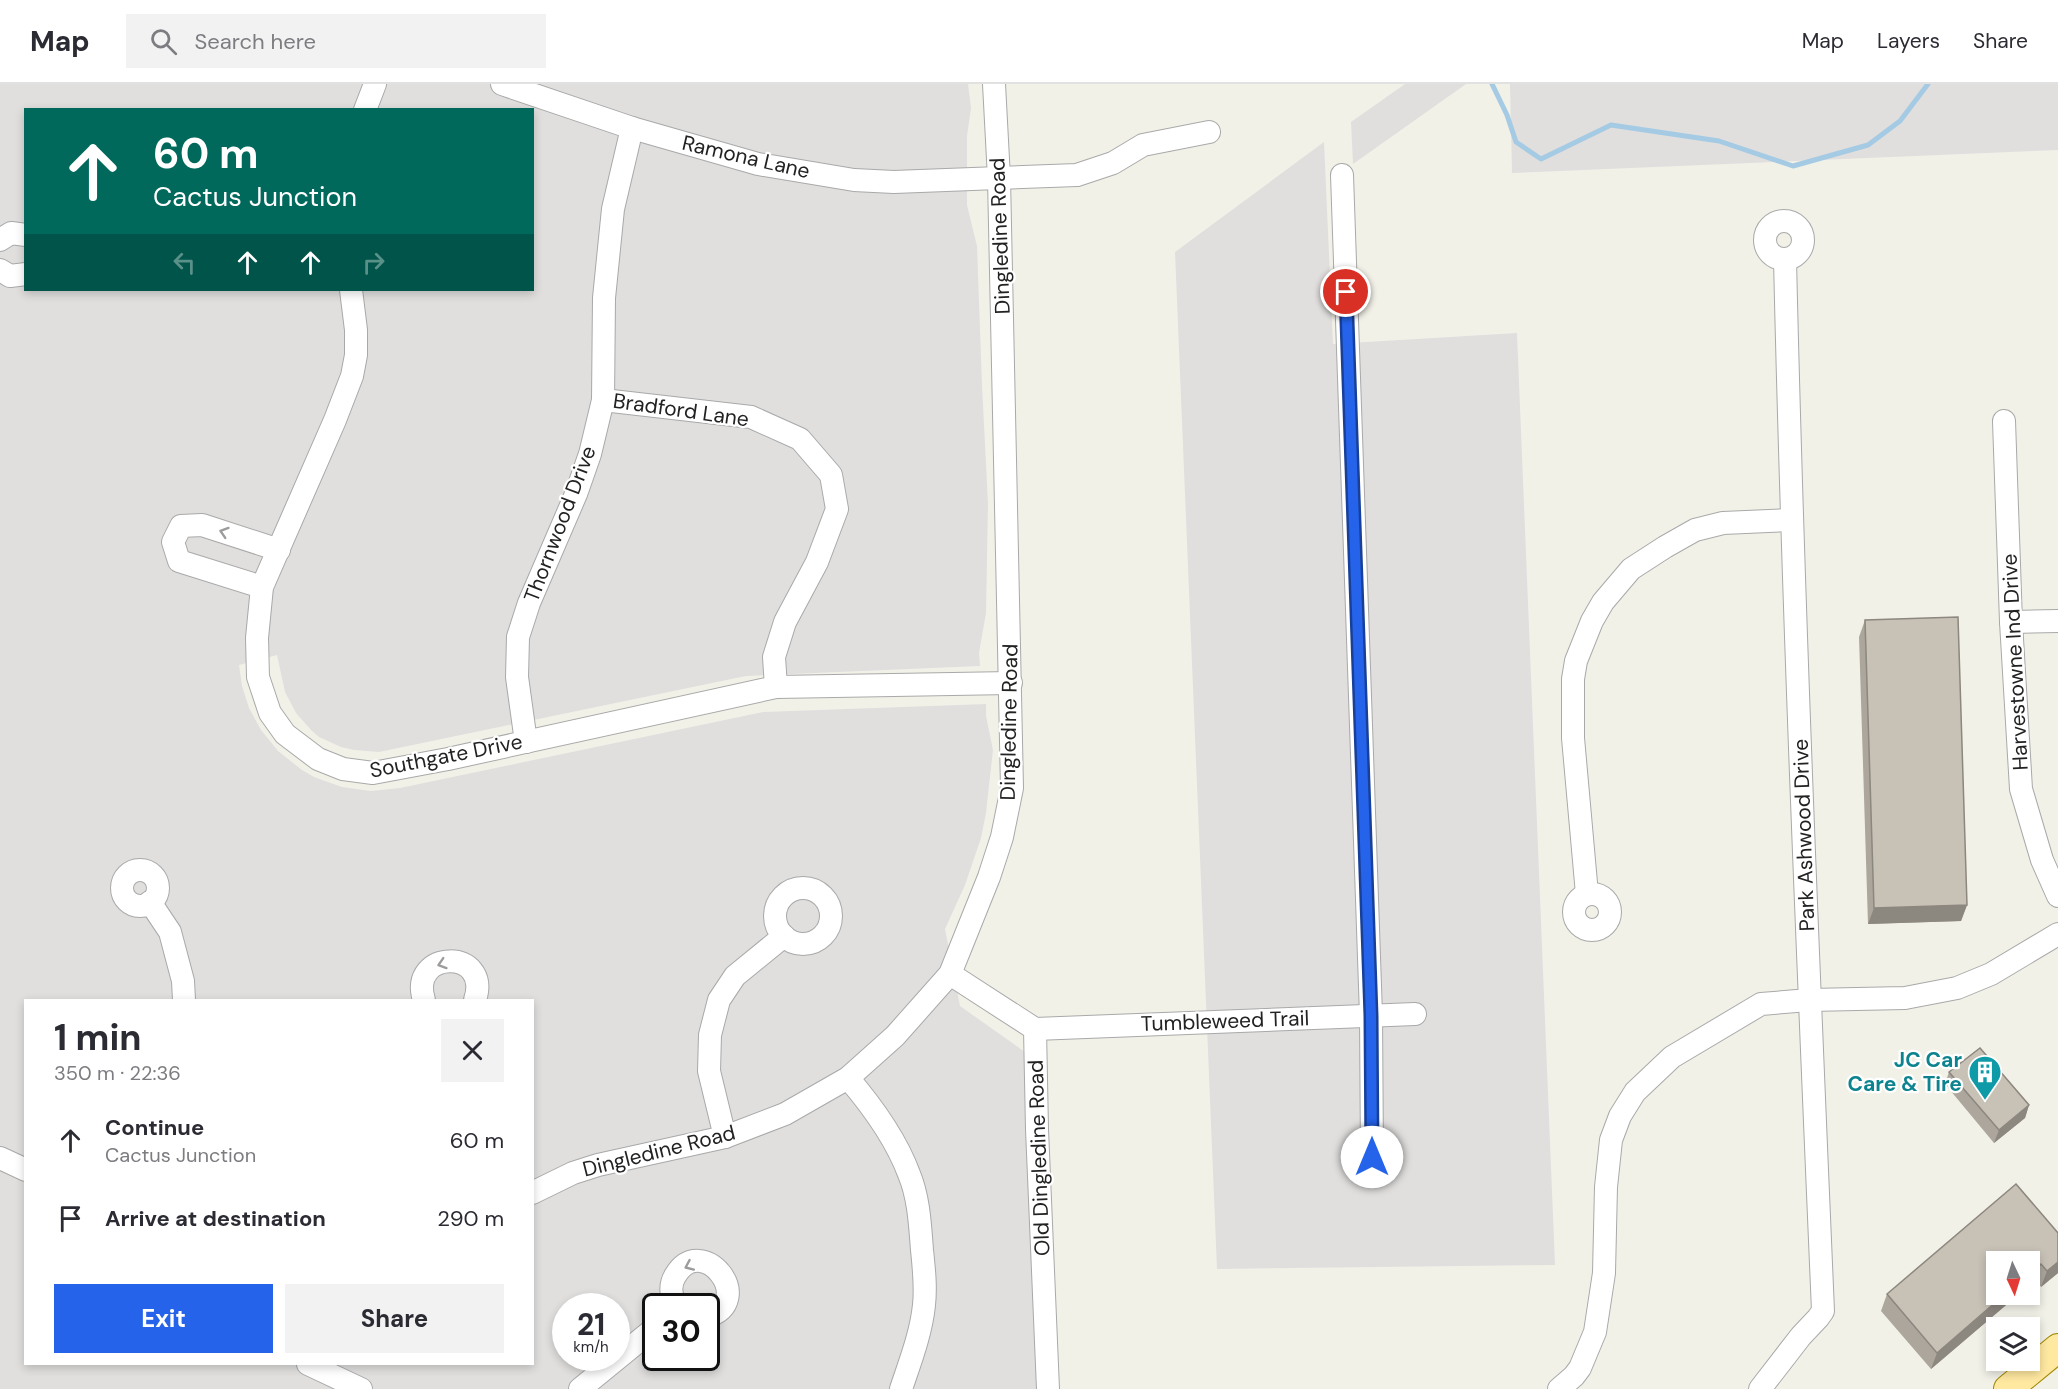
<!DOCTYPE html>
<meta charset="utf-8">
<style>
body{margin:0;font-family:"DM Sans",sans-serif;background:#f2f2f3;color:#2b2b33;height:100vh;display:flex;flex-direction:column;font-size:22px;white-space:nowrap}
*{box-sizing:border-box;margin:0}
p{font-size:20px;color:#7c7c81}
.icon{flex:none;width:33px;height:33px;fill:none;stroke:currentColor;stroke-width:2;stroke-linecap:round;stroke-linejoin:round}
.map{position:relative;flex:1;overflow:hidden}
.panel{position:absolute;left:24px;top:915px;width:510px;height:366px;display:flex;flex-direction:column;background:#fff;border-radius:0px;box-shadow:0 3px 9px #0003}
.panel>*{flex:none}
.guide{position:absolute;left:24px;top:24px;width:510px;height:183px;border-radius:0px;box-shadow:0 3px 9px #0003;background:#00695c;color:#fff;overflow:hidden}
.needle{width:39px;rotate:176deg}
.fabs{position:absolute;left:1986px;top:1167px;display:grid;gap:12px}
.fabs a{display:grid;place-items:center;width:54px;height:54px;border-radius:0px;background:#fff;box-shadow:0 3px 9px #0003;font-size:30px}
.speed{position:absolute;left:552px;top:1209px;display:flex;gap:12px;font-size:30px;font-weight:700;text-align:center}
.speed>*{display:grid;place-content:center;width:78px;height:78px;border-radius:50%;background:#fff;box-shadow:0 3px 9px #0003;line-height:1}
.speed small{font-size:15px;font-weight:400}
.speed .limit{border:3px solid #111;border-radius:9px;background:#fff;color:#111}
.pin{position:absolute;display:grid;place-items:center;width:51px;height:51px;color:#fff;margin:-26px;border:3px solid #fff;border-radius:50%;box-shadow:0 2px 6px #0007}
.me{position:absolute;width:66px;margin:-33px;rotate:0deg;stroke-linejoin:round;filter:drop-shadow(0 0 4px #0008)}
.turn{display:flex;align-items:center;gap:21px;height:126px;padding:0 30px;font-size:27px}
.turn .icon{width:78px;height:78px;stroke-width:2.5}
.turn b{display:block;font-size:42px;line-height:51px}
.lanes{display:flex;align-items:center;height:57px;padding:0 30px;background:#0003;justify-content:center;gap:30px;direction:ltr}
.lanes .off{opacity:.35}
.round{display:grid;place-items:center;flex:none;width:63px;height:63px;border-radius:0px;background:#f2f2f3}
.headline{display:flex;align-items:center;justify-content:space-between;height:102px;padding:0 30px}
h1{font-size:36px;font-weight:700;line-height:45px}
.primary-button{display:flex;gap:12px;margin-top:auto;padding:12px 30px}
.primary-button a{flex:1;height:69px;border-radius:0px;background:#2563eb;color:#fff;font-size:24px;font-weight:700;line-height:69px;text-align:center}
.primary-button a+a{background:#f2f2f3;color:#2b2b33}
ul{padding:0;list-style:none}
li{display:flex;align-items:center;gap:18px;height:78px;padding:0 30px}
li div{flex:1}
li b{display:block;font-size:22px}
li em{font-style:normal}
header{display:flex;align-items:center;gap:36px;box-sizing:border-box;height:84px;padding:0 30px;background:#fff;border-bottom:2px solid #e1e1e2}
header strong{font-size:28px}
nav{display:flex;gap:33px;margin-inline-start:auto;font-size:21px}
.search{width:420px;height:54px;background:#f2f2f3;display:flex;align-items:center;gap:15px;box-sizing:border-box;padding:0 21px;border-radius:0px;color:#7c7c81;font-size:22px}
.map>svg:first-child{display:block}
</style>
<header>
<strong>Map</strong>
<div class="search"><svg class="icon" aria-label="search" viewBox="0 0 24 24"><circle cx="10" cy="10" r="6"/><path d="M15 15l6 6"/></svg>Search here</div>
<nav><a>Map</a><a>Layers</a><a>Share</a></nav>
</header>
<div class="map">
<svg width="2058" height="1305" viewBox="0 0 2058 1305">
<rect width="100%" height="100%" fill="#f2f1e8"/>
<!-- residential -->
<g fill="#e0dfde" fill-rule="evenodd">
<path d="M0 0H968L971 24 967 52V121L977 162 982 301 988 420 986 529 979 569 980 582 746 592 379 668 354 666 341 663 319 653 311 646 296 629 285 608 277 571 239 581 242 602 249 624 261 646 278 667 302 686 314 693 342 703 371 707 400 704 763 628 986 620V632L993 666 986 729 981 754 965 801 945 845 960 922 1025 968 1038 1305H0ZM26 26H532V206H26ZM26 916H532V1280H26ZM566 1222H616V1274H566ZM656 1222H706V1274H656Z"/>
<path d="M1405 0H1466L1353 80 1351 38Z"/>
<path d="M1510 0H2058V66L1512 89Z"/>
<path d="M1324 58 1333 260 1517 249 1555 1181 1217 1185 1175 168Z"/>
</g>
<g fill="none" stroke-linecap="round" stroke-linejoin="round">
<!-- stream -->
<path stroke="#a5cae3" stroke-width="5" d="M1492 0 1507 31 1516 58 1541 75 1611 41 1719 57 1793 82 1868 61 1900 37 1928 0"/>
<!-- minor casing -->
<g stroke="#a9a9a9" stroke-width="24">
<g id="minor">
<path d="M502 0 632 44 758 80 854 96 894 98 1077 91 1113 79 1143 61 1209 48"/>
<path d="M365 26 375 0"/>
<path d="M1342 91 1371 931 1372 1073"/>
<circle cx="1784" cy="156" r="19"/>
<path d="M0 156 11 149 26 151"/>
<path d="M0 186 10 192 26 190"/>
<path d="M351 206 356 246V271L352 292 335 336 262 503 257 554 258 593 270 629 285 650 318 675 343 685 373 689 448 675 776 603 1011 599"/>
<path d="M603 316 751 333 800 355 831 391 837 425 817 478 785 538 774 573 776 603"/>
<path d="M2004 337 2011 538 2021 705 2042 776 2058 812"/>
<path d="M262 503 179 477 173 458 181 442 202 441 279 466"/>
<path d="M2011 538 2058 537"/>
<path d="M526 658 517 593 518 553 529 519 576 410 590 370 603 316 604 214 613 125 632 44"/>
<circle cx="140" cy="804" r="18"/>
<circle cx="803" cy="832" r="28"/>
<circle cx="1592" cy="828" r="18"/>
<path d="M1587 810 1573 654V595L1576 577 1592 537 1603 518 1631 485 1665 463 1695 446 1723 439 1792 436"/>
<path d="M150 818 170 848 183 897 184 916"/>
<path d="M950 890 1035 945 1037 1045 1048 1305"/>
<path d="M424 916C408 865 492 864 475 916"/>
<path d="M1035 945 1415 930"/>
<path d="M848 994C872 1022 896 1055 909 1090 919 1114 920 1141 922 1166 924 1185 926 1203 924 1221 921 1250 910 1278 901 1305"/>
<path d="M725 1053 709 987 710 951 719 916 735 892 784 852"/>
<path d="M0 1074 26 1086"/>
<path d="M532 1109 573 1089 598 1081 725 1053 785 1030 848 994 895 952 950 890 989 793 1002 753 1012 704 999 94 994 0"/>
<path d="M677 1222C671 1213 669 1202 675 1192 702 1146 759 1218 706 1233"/>
<path d="M308 1280 361 1305"/>
<path d="M580 1305 656 1243"/>
<path d="M1559 1305 1574 1292 1580 1284 1595 1248 1604 1189 1606 1103 1611 1056 1620 1032 1635 1008 1672 973 1761 920 1809 916 1905 914 1957 904 1991 890 2058 850"/>
<path d="M1760 1305 1801 1252 1818 1234 1823 1227C1808 876 1793 525 1785 175"/>
</g>
</g>
<!-- major casing -->
<g stroke="#9f8800" stroke-width="30">
<path id="major" d="M2008 1305 2058 1264"/>
</g>
<!-- minor -->
<use href="#minor" stroke="#fff" stroke-width="22"/>
<!-- major -->
<use href="#major" stroke="#ffe8a0" stroke-width="28"/>
</g>
<!-- wall -->
<g fill="#aca69d">
<path d="M1865 536 1967 821 1961 837 1868 840 1859 553Z"/>
<path d="M1949 988 2029 1021 2025 1034 1994 1059 1945 1000Z"/>
<path d="M2058 1149V1189L2041 1203 2035 1196 1996 1210H2019L1931 1285 1881 1227 1887 1210Z"/>
</g>
<!-- shaded-wall -->
<g fill="#8c877f">
<path d="M1967 821 1961 837 1868 840 1874 824Z"/>
<path d="M2029 1021 2025 1034 1994 1059 1999 1046Z"/>
<path d="M2058 1178V1189L2041 1203 2047 1187Z"/>
<path d="M2041 1180 2035 1196 2030 1201V1190Z"/>
<path d="M2005 1210H2019L1931 1285 1937 1269Z"/>
</g>
<!-- building -->
<g fill="#c8c1b6" stroke="#8c877f" stroke-width="1.5">
<path d="M1958 533 1967 821 1874 824 1865 536Z"/>
<path d="M1980 964 2029 1021 1999 1046 1949 988Z"/>
<path d="M2016 1100 2058 1149V1178L2047 1187 2041 1180 2030 1190V1178H1996V1210H2005L1937 1269 1887 1210Z"/>
</g>
<!-- one-way arrows -->
<defs><path id="oneway-chevron" d="M-2-3.5L2.5 0L-2 3.5" fill="none" stroke-width="1.6" stroke-linecap="round" stroke-linejoin="round" transform="scale(1.5)"/></defs>
<g stroke="#9c9c9c">
<use href="#oneway-chevron" transform="translate(224 448) rotate(-162)"/>
<use href="#oneway-chevron" transform="translate(442 880) rotate(162)"/>
<use href="#oneway-chevron" transform="translate(689 1182) rotate(156)"/>
</g>
<g fill="none" stroke-linecap="round" stroke-linejoin="round">
<!-- route casing -->
<g stroke="#184099" stroke-width="15">
<path id="route" d="M1346 208 1371 932 1372 1073"/>
</g>
<!-- route -->
<use href="#route" stroke="#2563eb" stroke-width="10"/>
</g>
<!-- icons -->
<defs>
<g id="building-pin" transform="scale(1.725)"><path d="M0 17L-7.5 6A9.5 9.5 0 1 1 7.5 6Z" fill="#0f9aa8" stroke="#fff"/><path d="M-4-6H4V6H1V3H-1V6H-4ZM-2.5-4.3h1.7v1.8h-1.7ZM.8-4.3h1.7v1.8H.8ZM-2.5-1h1.7V.8h-1.7ZM.8-1h1.7V.8H.8Z" fill="#fff"/></g>
</defs>
<g fill-rule="evenodd">
<use href="#building-pin" x="1985" y="988"/>
</g>
<g text-anchor="middle" dominant-baseline="central" stroke-width="4.5" stroke-linejoin="round" paint-order="stroke">
<!-- street labels -->
<g font-size="21" fill="#222" stroke="#fff">
<text transform="translate(746 73) rotate(13)">Ramona Lane</text>
<text transform="translate(1000 152) rotate(-92)">Dingledine Road</text>
<text transform="translate(681 326) rotate(8)">Bradford Lane</text>
<text transform="translate(560 440) rotate(-69)">Thornwood Drive</text>
<text transform="translate(2015 578) rotate(-93)">Harvestowne Ind Drive</text>
<text transform="translate(1009 638) rotate(-89)">Dingledine Road</text>
<text transform="translate(446 672) rotate(-11)">Southgate Drive</text>
<text transform="translate(1804 751) rotate(-92)">Park Ashwood Drive</text>
<text transform="translate(1225 937) rotate(-2)">Tumbleweed Trail</text>
<text transform="translate(659 1067) rotate(-14)">Dingledine Road</text>
<text transform="translate(1039 1074) rotate(-92)">Old Dingledine Road</text>
</g>
<!-- culture labels -->
<g font-size="21" font-weight="bold" fill="#0d838f" stroke="#fff" text-anchor="end">
<text x="1962" y="976">JC Car<tspan x="1962" dy="24">Care &amp; Tire</tspan></text>
</g>
</g>
</svg>
<div class="fabs">
<a><svg class="needle" viewBox="-14 -14 28 28"><path d="M0-13l5 13h-10z" fill="#e53935"/><path d="M0 13l5-13h-10z" fill="#7c7c81"/></svg></a>
<a><svg class="icon" aria-label="layers" viewBox="0 0 24 24"><path d="M12 4l9 5-9 5-9-5zM3 14l9 5 9-5"/></svg></a>
</div>
<div class="speed"><div>21<small>km/h</small></div><div class="limit">30</div></div>
<div class="pin" style="left:1346px;top:208px;background:#d93025"><svg class="icon" aria-label="arrive" viewBox="0 0 24 24"><path d="M6 21V4h12l-3 4 3 4H6"/></svg></div>
<svg class="me" style="left:1372px;top:1073px" viewBox="-20 -20 40 40"><circle r="19" fill="#fff"/><path d="M0-13L10 11 0 6-10 11z" fill="#2563eb"/></svg>
<div class="guide">
<div class="turn"><svg class="icon" aria-label="ahead" viewBox="0 0 24 24"><path d="M12 20V5M6 11l6-6 6 6"/></svg><div><b>60 m</b>Cactus Junction</div></div>
<div class="lanes"><svg class="icon off" aria-label="left" viewBox="0 0 24 24"><path d="M17 20v-9H6M10 6l-5 5 5 5"/></svg><svg class="icon" aria-label="ahead" viewBox="0 0 24 24"><path d="M12 20V5M6 11l6-6 6 6"/></svg><svg class="icon" aria-label="ahead" viewBox="0 0 24 24"><path d="M12 20V5M6 11l6-6 6 6"/></svg><svg class="icon off" aria-label="right" viewBox="0 0 24 24"><path d="M7 20v-9h11M14 6l5 5-5 5"/></svg></div>
</div>
<section class="panel">
<div class="headline"><div><h1>1 min</h1><p>350 m · 22:36</p></div><a class="round"><svg class="icon" aria-label="close" viewBox="0 0 24 24"><path d="M6 6l12 12M18 6L6 18"/></svg></a></div>
<ul>
<li><svg class="icon" aria-label="ahead" viewBox="0 0 24 24"><path d="M12 20V5M6 11l6-6 6 6"/></svg><div><b>Continue</b><p>Cactus Junction</p></div><em>60 m</em></li>
<li><svg class="icon" aria-label="arrive" viewBox="0 0 24 24"><path d="M6 21V4h12l-3 4 3 4H6"/></svg><div><b>Arrive at destination</b></div><em>290 m</em></li>
</ul>
<div class="primary-button"><a>Exit</a><a>Share</a></div>
</section>
</div>
